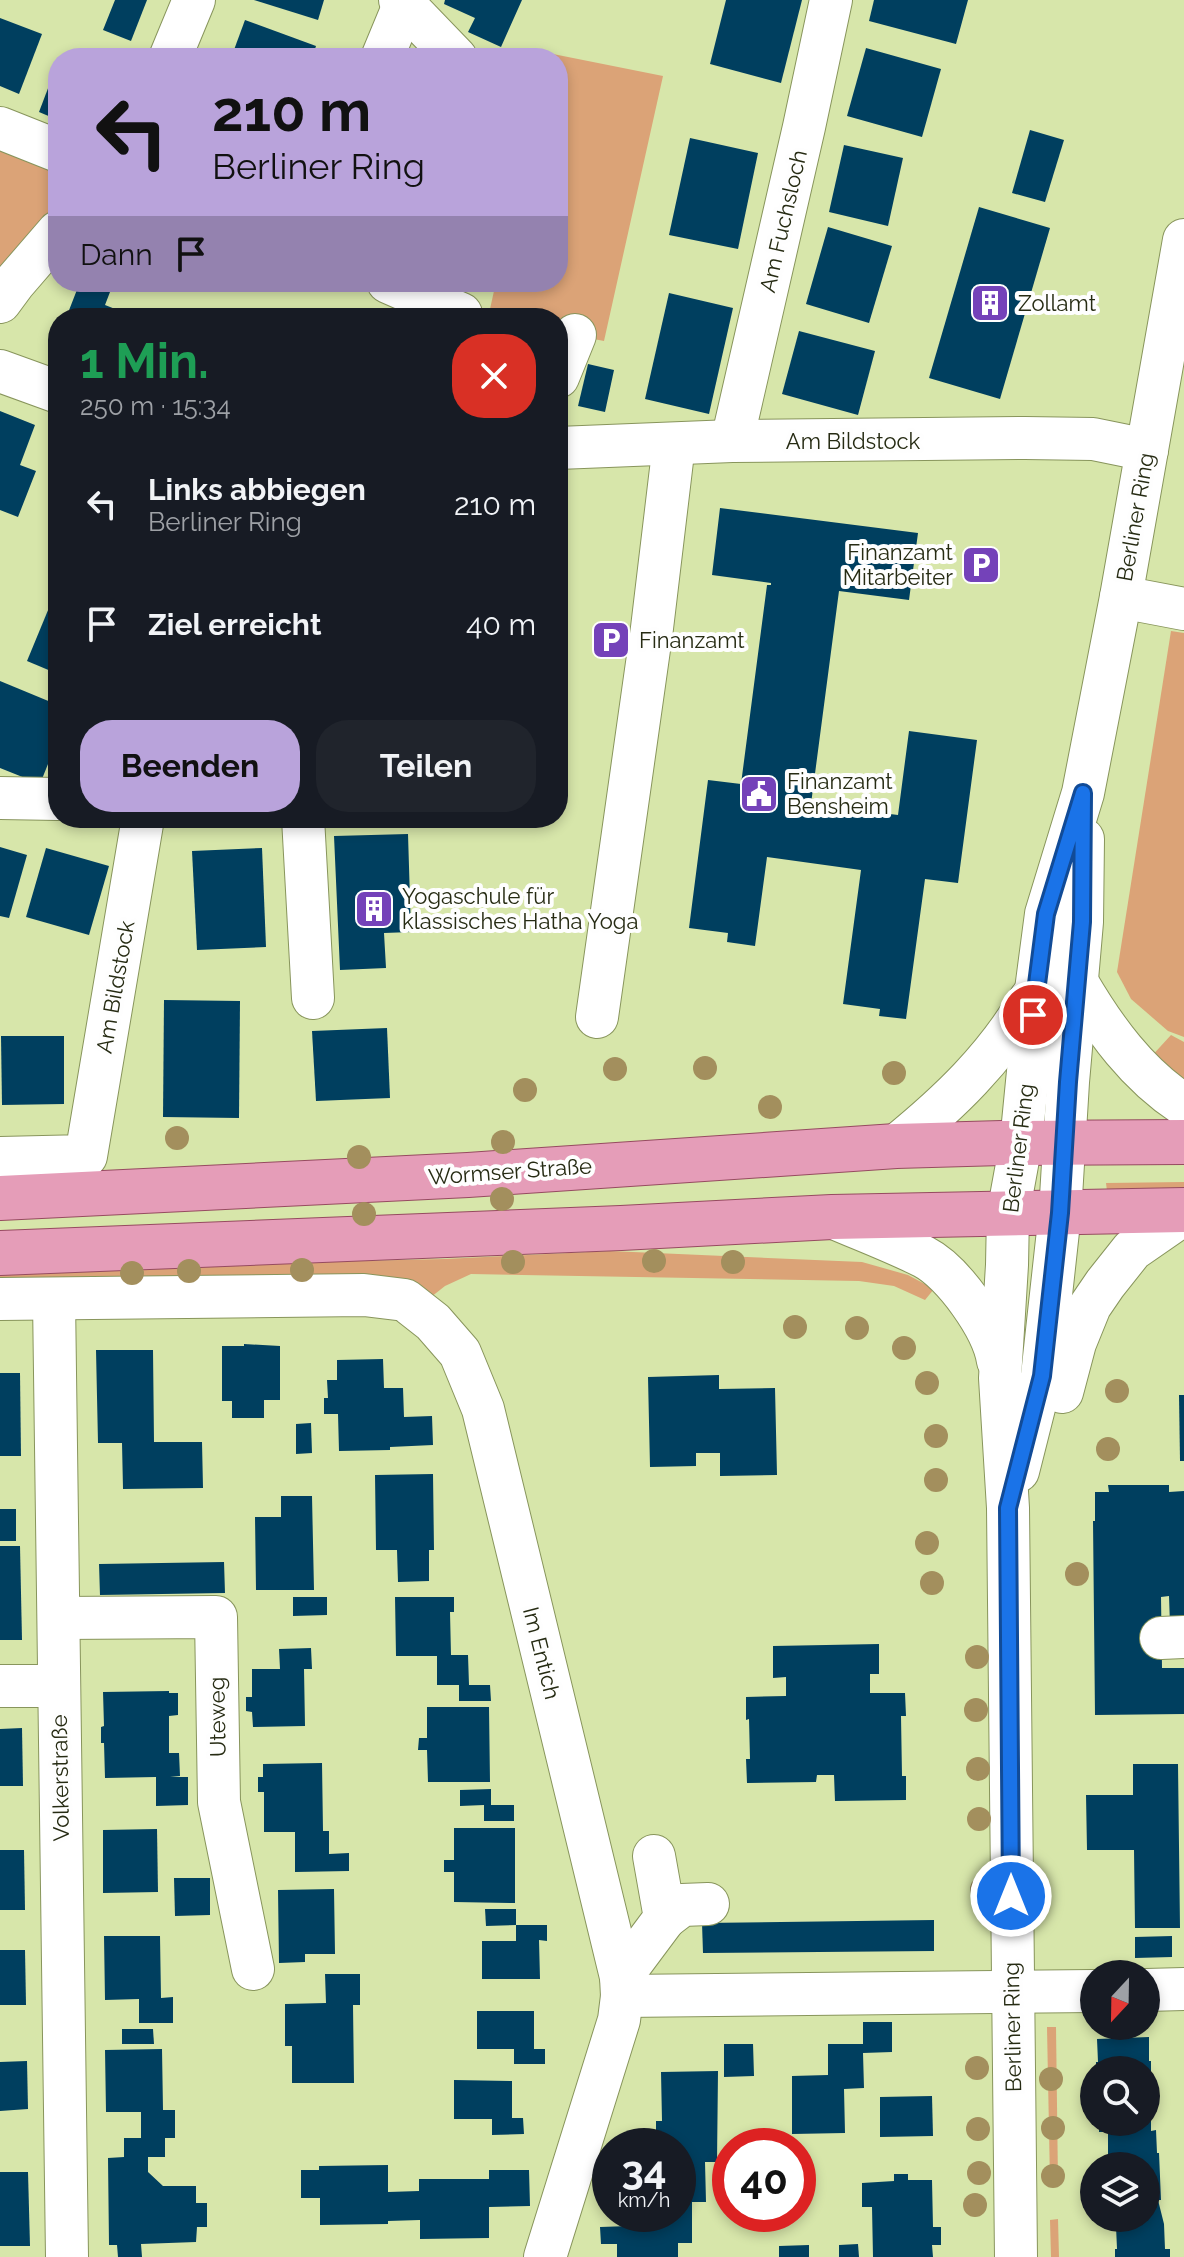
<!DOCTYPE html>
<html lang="de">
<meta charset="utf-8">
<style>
body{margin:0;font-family:Raleway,sans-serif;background:#20242c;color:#f1f3f6;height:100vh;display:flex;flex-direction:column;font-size:30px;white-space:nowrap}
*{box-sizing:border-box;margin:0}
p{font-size:26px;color:#9ea1a6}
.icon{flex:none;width:44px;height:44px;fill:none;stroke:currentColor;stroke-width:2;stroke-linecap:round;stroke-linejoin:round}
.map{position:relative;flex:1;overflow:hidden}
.panel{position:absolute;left:48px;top:308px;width:520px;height:520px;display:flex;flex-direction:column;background:#171b24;border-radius:32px;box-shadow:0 4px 12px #0003}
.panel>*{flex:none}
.banner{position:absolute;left:48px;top:48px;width:520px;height:244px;border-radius:32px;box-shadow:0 4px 12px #0003;background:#b9a3db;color:#111;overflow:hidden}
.needle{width:52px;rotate:202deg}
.tools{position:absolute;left:1080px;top:1960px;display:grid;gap:16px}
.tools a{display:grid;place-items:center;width:80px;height:80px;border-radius:50%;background:#171b24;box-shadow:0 4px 12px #0003;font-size:40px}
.speed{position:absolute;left:592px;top:2128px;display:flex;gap:16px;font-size:40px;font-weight:700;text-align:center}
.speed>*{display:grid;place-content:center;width:104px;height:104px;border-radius:50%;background:#171b24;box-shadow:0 4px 12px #0003;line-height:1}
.speed small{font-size:20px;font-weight:400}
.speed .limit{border:12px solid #d22;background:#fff;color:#111}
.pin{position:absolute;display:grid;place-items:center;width:68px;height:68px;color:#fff;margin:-34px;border:4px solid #fff;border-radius:50%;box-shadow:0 2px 8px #0007}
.me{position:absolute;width:88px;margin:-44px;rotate:0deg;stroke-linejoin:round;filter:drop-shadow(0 0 6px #0008)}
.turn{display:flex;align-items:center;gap:28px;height:168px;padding:0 32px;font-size:36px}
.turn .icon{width:104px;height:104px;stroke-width:2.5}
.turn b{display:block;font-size:56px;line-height:68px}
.then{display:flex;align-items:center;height:76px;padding:0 32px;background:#0003;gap:16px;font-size:30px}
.round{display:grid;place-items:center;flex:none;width:84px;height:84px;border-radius:32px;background:#20242c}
.overview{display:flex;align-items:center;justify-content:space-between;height:136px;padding:0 32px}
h1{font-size:48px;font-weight:700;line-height:60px;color:#1e9e55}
.cta{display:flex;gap:16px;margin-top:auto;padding:16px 32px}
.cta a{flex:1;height:92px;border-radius:32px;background:#b9a3db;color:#111;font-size:32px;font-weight:700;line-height:92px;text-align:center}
.cta a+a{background:#20242c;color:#f1f3f6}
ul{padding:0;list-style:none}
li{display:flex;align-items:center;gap:24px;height:120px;padding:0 32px}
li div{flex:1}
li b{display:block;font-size:30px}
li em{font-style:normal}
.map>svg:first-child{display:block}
</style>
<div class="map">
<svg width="1184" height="2257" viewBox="0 0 1184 2257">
<rect width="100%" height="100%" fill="#d7e6aa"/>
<!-- green -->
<g fill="#dba377">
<path d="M543 52 663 76 604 341 558 332V318H488L496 282H558V58H542Z"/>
<path d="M0 137 58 159V210L10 271 0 267Z"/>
<path d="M1171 631 1184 633V1037L1168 1031 1131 999 1117 972Z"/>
<path d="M1171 1035 1184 1042V1081L1149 1059Z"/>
<path d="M1184 1182V1189L1107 1191 1106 1183Z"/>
<path d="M610 1251 862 1262 908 1275 934 1289 925 1300 894 1286 859 1281 471 1274 445 1286 431 1297 361 1275 0 1278V1269L445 1259Z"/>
<path d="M1047 2027H1056L1058 2182H1050Z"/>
<path d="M1058 2219 1059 2257H1051L1050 2220Z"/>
</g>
<!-- building -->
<g fill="#003f5f">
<path d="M115 0H147L131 41 103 30Z"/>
<path d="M254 0H324L318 20Z"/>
<path d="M445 0H522L501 47 468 32 475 18 444 4Z"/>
<path d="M726 0H802L781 83 710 64Z"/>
<path d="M874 0H968L956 44 869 21Z"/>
<path d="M0 18 42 34 19 94 0 86Z"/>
<path d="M245 20 316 46 312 58H231Z"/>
<path d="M866 48 941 69 922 137 847 116Z"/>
<path d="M58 62V120L39 112Z"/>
<path d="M1030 130 1064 140 1045 202 1012 193Z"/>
<path d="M690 138 758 153 738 249 669 235Z"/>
<path d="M844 145 903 158 888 226 829 212Z"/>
<path d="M979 207 1050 228 1000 399 929 378Z"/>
<path d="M828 227 892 246 869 323 806 304Z"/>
<path d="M80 282 110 292 105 305 138 318H66Z"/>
<path d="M669 293 733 308 709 414 645 399Z"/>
<path d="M799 331 875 351 858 415 782 394Z"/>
<path d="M588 364 614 370 605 412 578 406Z"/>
<path d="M0 411 35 425 20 465 36 471 18 517 0 510Z"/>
<path d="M720 508 918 533 909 600 839 591 811 804 898 815 909 731 977 740 958 883 925 879 906 1019 879 1016 880 1009 843 1004 861 870 767 857 755 946 727 942 728 933 689 928 708 780 741 784 767 585H771V583L712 575Z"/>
<path d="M58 586V674L27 661Z"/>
<path d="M0 681 58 705V739L40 784 0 768Z"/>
<path d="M408 834 411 932 384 933 386 968 340 970 334 836Z"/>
<path d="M0 847 27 855 9 918 0 916Z"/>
<path d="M46 848 109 866 89 935 26 917Z"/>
<path d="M262 848 266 947 197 950 192 851Z"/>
<path d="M164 1000 240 1001 239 1118 163 1117Z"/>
<path d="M387 1028 390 1098 316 1101 312 1031Z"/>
<path d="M1 1036H64V1104L2 1105Z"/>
<path d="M244 1344 280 1346V1400H264V1418H232V1401H222V1346H244Z"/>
<path d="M96 1350H153L154 1442H202L203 1488 123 1489 122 1443H98Z"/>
<path d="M383 1359 384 1388H403L404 1417 432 1416 433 1445 390 1447V1450L339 1451 338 1414H324V1398H328L327 1380H337V1360Z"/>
<path d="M0 1373H20L21 1456H0Z"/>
<path d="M719 1375V1389L775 1388 777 1475 720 1476V1453H696V1466L650 1467 648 1377Z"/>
<path d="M1179 1395H1184V1461H1180Z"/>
<path d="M311 1423 312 1453 296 1454V1424Z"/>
<path d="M433 1474 434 1550H429V1581L398 1582 397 1550H376L375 1475Z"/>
<path d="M1108 1485H1169V1492L1184 1491V1625H1170L1169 1596 1161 1597 1162 1668H1184V1714L1095 1715 1093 1521H1095V1492H1109Z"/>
<path d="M281 1496H312L314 1590H256L255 1517H281Z"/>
<rect x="0" y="1509" width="16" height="32"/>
<path d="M0 1546H20L22 1640H0Z"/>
<path d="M224 1562 225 1593 100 1595 99 1564Z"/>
<path d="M293 1597H327V1615L293 1616Z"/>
<path d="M395 1597H454V1612H450L451 1655H468L469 1685H490L491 1701H459V1685H437V1656H396Z"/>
<path d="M879 1644V1674H870V1693H905L906 1716H901L902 1776H906V1800L835 1801 834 1775H817L816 1782 747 1783 746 1759H750L749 1719 746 1720V1697L786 1696V1677L773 1678V1646Z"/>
<path d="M311 1648 312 1669H304L305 1726 253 1727 252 1712 246 1711V1697H252V1669H280L279 1649Z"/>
<path d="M169 1691V1693H178V1715L169 1716V1753H179L180 1776 170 1777H188V1805L156 1806V1777L105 1778 104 1743H101V1727L104 1726 103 1692Z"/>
<path d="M427 1707H489L490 1782H428L427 1750H418L419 1738H427Z"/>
<path d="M22 1728 23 1786H0V1729Z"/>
<path d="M322 1763 323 1831H329V1854L349 1853V1871L295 1872V1832H264V1792H258V1777H263V1764Z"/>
<path d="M1133 1764H1178L1180 1928H1135L1134 1850H1087L1086 1795H1133Z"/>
<path d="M491 1789V1805H514V1821H484V1805L460 1806V1790Z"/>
<path d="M454 1828H515V1903L454 1902V1872H444V1860H454Z"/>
<path d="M157 1829 158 1892 103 1893V1830Z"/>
<path d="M0 1850H24L25 1910H0Z"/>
<path d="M174 1878H210V1915L175 1916Z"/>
<path d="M334 1889 335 1954H305V1962L279 1963 278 1890Z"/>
<path d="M485 1909H516V1925L486 1926Z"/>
<path d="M934 1920V1951L703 1953 702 1923Z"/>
<path d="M516 1925H547V1941L539 1940 540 1979H482V1941H516Z"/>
<path d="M104 1936H160L161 1998 173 1997V2023H139V1999L105 2000Z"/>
<path d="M1172 1936V1957L1135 1958V1937Z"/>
<path d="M0 1950H25L26 2005H0Z"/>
<path d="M325 1974H360V2005H353L354 2083H292V2046H285V2004L326 2003Z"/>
<path d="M477 2011H534V2049H545V2064H514V2049H477Z"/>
<path d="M863 2022H892V2052L863 2053 864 2088 844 2089 845 2133 792 2134V2076L828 2075V2044H863Z"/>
<path d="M122 2029H153L154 2044H122Z"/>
<path d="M1149 2037V2061H1151V2131L1156 2130 1157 2153H1159L1161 2200H1158L1164 2224 1165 2249H1170V2257H1115V2249H1117L1116 2226H1110V2218H1146V2166H1106V2155H1108V2132H1099V2122H1146V2070H1096V2062H1098L1097 2039Z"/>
<path d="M724 2044H753L754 2076 724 2077Z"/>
<path d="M162 2049 163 2110H175V2138H165V2157H148V2172L163 2186H196V2203H207V2227H197L196 2242 141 2244 142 2257H118L117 2245H109L108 2158 124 2157V2138H141V2112H106L105 2050Z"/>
<path d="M27 2061 28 2109 0 2111V2062Z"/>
<path d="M718 2071 717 2162H705L706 2202H692V2243H678V2257H617V2244H601L600 2227 630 2226 631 2214H678V2146H656V2121H662L661 2072Z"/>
<path d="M454 2080 512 2081V2118H523L524 2134 492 2135V2119H454Z"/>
<path d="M932 2096 933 2136 880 2137V2097Z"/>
<path d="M388 2165V2192L419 2191V2179H489V2170H529L530 2206 489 2207V2238L420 2239V2220L388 2221V2224L320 2225V2198H301V2170H319V2166Z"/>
<path d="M0 2172H28L30 2246H0Z"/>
<path d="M894 2174H908V2180H932L933 2227H941V2245H932L933 2257H873L872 2207H862V2183L894 2181Z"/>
<path d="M858 2244 859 2257H839V2245Z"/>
<path d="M809 2245V2257H779V2246Z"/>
</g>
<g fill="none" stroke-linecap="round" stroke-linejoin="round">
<!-- minor casing -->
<g stroke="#88955c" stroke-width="44">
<g id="minor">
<path d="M400 0 456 58"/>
<path d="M170 58 194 0"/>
<path d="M382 58 404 5"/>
<path d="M0 128 58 151"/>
<path d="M388 282 461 314"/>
<path d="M0 302 14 283 58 232"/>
<path d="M0 371 58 392"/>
<path d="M558 377 575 335"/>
<path d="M732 441 804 127 831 0"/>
<path d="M558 448 732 441 1025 438 1093 439 1147 450"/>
<path d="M1121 597 1184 609"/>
<path d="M0 798 58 799"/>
<path d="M303 818 313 998"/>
<path d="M1077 982C1105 1030 1137 1074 1184 1105"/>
<path d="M597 1017 652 628 674 444"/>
<path d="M896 1146C950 1102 995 1059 1031 998"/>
<path d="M0 1158 86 1156 143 818"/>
<path d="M832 1217C862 1230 894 1242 924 1257 953 1272 993 1328 998 1361"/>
<path d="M0 1299 364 1295 405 1300 433 1322 460 1353 483 1409 621 1977 622 1996 1094 1991"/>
<path d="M54 1299 67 2257"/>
<path d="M1062 1392 1075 1343 1090 1306 1105 1284 1132 1250 1184 1214"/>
<path d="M1018 1471 1042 1376 1060 1213 1068 1082 1082 922 1083 839"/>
<path d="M59 1618 216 1617 219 1802 253 1969"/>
<path d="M1161 1638 1184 1637"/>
<path d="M0 1686H59"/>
<path d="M665 1918 682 1905 708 1904"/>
<path d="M621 1977 665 1918 654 1856"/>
<path d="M1146 1990 1184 1989"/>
<path d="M545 2257 619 2020 622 1996"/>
<path d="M1016 2257 1008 1508 1000 1378 1007 1265 1008 1214 1021 1143 1036 990 1046 914 1083 793 1121 597 1184 240"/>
</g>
</g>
<!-- major casing -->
<g stroke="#964b60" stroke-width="46">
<g id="major">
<path d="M0 1198 468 1175 896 1146 1002 1143 1184 1142"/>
<path d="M0 1253 621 1228 832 1217 1184 1210"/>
</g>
</g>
<!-- minor -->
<use href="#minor" stroke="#fff" stroke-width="42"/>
<!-- major -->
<use href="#major" stroke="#e59db8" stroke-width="44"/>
</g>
<!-- trees -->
<g fill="#a38f5d">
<circle cx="705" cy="1068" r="12"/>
<circle cx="615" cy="1069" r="12"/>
<circle cx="894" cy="1073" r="12"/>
<circle cx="525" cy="1090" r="12"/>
<circle cx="770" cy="1107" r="12"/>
<circle cx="177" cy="1138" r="12"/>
<circle cx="503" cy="1142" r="12"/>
<circle cx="359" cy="1157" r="12"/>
<circle cx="502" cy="1199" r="12"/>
<circle cx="364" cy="1214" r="12"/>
<circle cx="654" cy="1261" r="12"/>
<circle cx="513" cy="1262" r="12"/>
<circle cx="733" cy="1262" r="12"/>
<circle cx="302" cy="1270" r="12"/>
<circle cx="189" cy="1271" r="12"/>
<circle cx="132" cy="1273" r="12"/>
<circle cx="795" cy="1327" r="12"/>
<circle cx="857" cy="1328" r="12"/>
<circle cx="904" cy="1348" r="12"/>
<circle cx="927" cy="1383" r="12"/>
<circle cx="1117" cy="1391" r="12"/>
<circle cx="936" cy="1436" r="12"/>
<circle cx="1108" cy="1449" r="12"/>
<circle cx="936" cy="1480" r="12"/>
<circle cx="927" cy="1543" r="12"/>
<circle cx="1077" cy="1574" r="12"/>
<circle cx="932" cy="1583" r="12"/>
<circle cx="977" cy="1657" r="12"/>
<circle cx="976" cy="1710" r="12"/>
<circle cx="978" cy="1769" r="12"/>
<circle cx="979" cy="1819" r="12"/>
<circle cx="982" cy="1889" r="12"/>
<circle cx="977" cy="2068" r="12"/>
<circle cx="1051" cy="2079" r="12"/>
<circle cx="1053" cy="2128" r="12"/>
<circle cx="978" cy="2129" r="12"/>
<circle cx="979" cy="2173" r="12"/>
<circle cx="1053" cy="2176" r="12"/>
<circle cx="975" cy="2205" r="12"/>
</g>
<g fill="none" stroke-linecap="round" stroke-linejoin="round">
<!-- route casing -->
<g stroke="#114b97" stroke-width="20">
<path id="route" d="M1011 1896 1008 1508 1042 1376 1060 1213 1068 1082 1082 922 1083 793 1046 914 1033 1015"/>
</g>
<!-- route -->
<use href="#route" stroke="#1a73e8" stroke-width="14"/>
</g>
<!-- icons -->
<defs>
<g id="building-square" transform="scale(2)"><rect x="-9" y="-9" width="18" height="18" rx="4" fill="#7442b9" stroke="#fefefe"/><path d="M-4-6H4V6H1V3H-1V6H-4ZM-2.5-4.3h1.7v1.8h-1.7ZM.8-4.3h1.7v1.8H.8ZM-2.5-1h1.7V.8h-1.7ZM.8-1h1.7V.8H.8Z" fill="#fff"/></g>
<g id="parking-square" transform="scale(2)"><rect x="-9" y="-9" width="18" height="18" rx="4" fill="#7442b9" stroke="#fefefe"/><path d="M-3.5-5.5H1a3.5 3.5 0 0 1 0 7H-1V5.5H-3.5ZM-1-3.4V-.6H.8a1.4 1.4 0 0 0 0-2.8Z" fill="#fff"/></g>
<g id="civic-square" transform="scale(2)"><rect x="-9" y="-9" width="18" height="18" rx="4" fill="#7442b9" stroke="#fefefe"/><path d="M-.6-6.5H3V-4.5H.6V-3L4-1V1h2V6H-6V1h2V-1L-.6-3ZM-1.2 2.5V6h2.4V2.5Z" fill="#fff"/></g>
</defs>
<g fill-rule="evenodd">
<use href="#building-square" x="990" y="303"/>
<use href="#parking-square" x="981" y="565"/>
<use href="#parking-square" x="611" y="640"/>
<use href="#civic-square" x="759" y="794"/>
<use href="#building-square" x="374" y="909"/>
</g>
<g text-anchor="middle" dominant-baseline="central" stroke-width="8" stroke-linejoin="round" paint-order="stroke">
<!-- street labels -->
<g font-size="22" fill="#262b13" stroke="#fefefe">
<text transform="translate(783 221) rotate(-77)">Am Fuchsloch</text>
<text x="853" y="441">Am Bildstock</text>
<text transform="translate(1135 517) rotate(-80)">Berliner Ring</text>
<text transform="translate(115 987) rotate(-80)">Am Bildstock</text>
<text transform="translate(1018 1148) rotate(-83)">Berliner Ring</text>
<text transform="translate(510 1171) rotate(-4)">Wormser Straße</text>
<text transform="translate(542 1653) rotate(76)">Im Entich</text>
<text transform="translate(217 1717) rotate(-91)">Uteweg</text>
<text transform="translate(60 1778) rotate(-91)">Volkerstraße</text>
<text transform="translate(1012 2027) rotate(-91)">Berliner Ring</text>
</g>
<!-- poi labels -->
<g font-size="22" fill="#262b13" stroke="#fefefe" text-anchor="start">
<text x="1018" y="303">Zollamt</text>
<text x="953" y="552" text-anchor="end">Finanzamt<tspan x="953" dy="25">Mitarbeiter</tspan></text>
<text x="639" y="640">Finanzamt</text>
<text x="787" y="781">Finanzamt<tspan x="787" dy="25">Bensheim</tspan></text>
<text x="402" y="896">Yogaschule für<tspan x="402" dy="25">klassisches Hatha Yoga</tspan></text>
</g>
</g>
</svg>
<div class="tools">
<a><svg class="needle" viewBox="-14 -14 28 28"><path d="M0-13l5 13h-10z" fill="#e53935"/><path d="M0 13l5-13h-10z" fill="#9ea1a6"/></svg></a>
<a><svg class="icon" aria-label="search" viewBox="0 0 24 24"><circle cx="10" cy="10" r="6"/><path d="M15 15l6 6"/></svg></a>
<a><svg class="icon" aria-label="layers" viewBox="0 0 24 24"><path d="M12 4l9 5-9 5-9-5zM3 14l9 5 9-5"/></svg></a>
</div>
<div class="speed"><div>34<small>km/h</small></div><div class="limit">40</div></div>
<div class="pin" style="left:1033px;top:1015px;background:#d93025"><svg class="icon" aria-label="arrive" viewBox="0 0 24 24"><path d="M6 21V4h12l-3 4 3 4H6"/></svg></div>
<svg class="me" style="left:1011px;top:1896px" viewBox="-20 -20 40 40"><circle r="17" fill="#1a73e8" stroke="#fff" stroke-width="3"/><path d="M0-11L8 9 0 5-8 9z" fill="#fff"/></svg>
<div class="banner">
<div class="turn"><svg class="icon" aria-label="left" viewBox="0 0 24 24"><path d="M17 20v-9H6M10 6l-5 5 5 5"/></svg><div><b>210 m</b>Berliner Ring</div></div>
<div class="then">Dann<svg class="icon" aria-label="arrive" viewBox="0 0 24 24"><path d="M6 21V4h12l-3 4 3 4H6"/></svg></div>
</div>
<section class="panel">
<div class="overview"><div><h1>1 Min.</h1><p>250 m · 15:34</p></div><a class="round" style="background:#d93025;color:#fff"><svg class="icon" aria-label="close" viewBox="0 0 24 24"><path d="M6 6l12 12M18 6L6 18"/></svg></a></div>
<ul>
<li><svg class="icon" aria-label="left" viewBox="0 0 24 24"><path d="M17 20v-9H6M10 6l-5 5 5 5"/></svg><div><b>Links abbiegen</b><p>Berliner Ring</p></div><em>210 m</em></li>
<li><svg class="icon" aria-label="arrive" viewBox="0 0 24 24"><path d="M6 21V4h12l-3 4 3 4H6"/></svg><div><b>Ziel erreicht</b></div><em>40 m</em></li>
</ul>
<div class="cta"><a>Beenden</a><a>Teilen</a></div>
</section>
</div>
